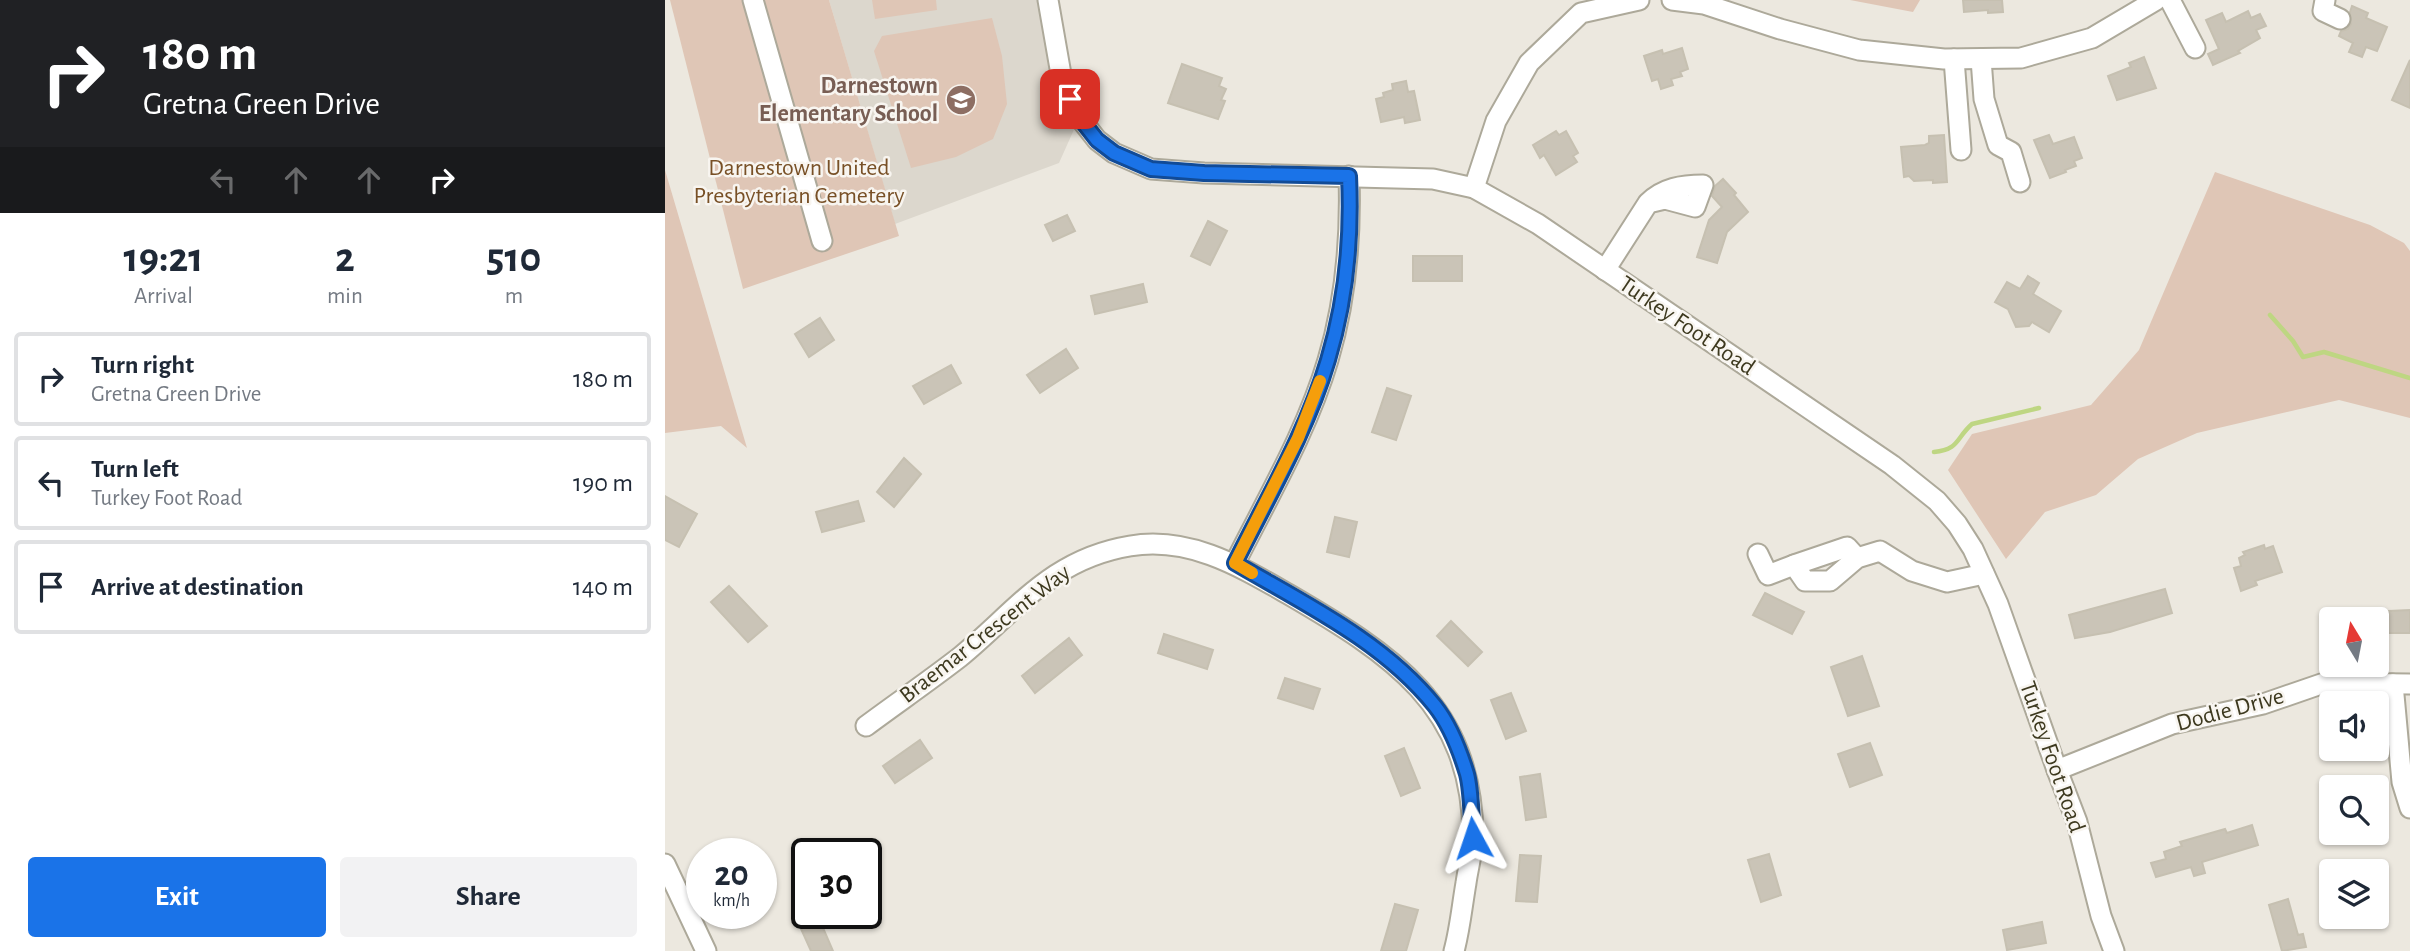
<!DOCTYPE html>
<style>
body{margin:0;font-family:"Alegreya Sans",sans-serif;background:#f2f2f3;color:#1f2937;height:100vh;display:flex;flex-direction:column;font-size:26px;white-space:nowrap}
*{box-sizing:border-box;margin:0}
p{font-size:23px;color:#747a83}
.icon{flex:none;width:38px;height:38px;fill:none;stroke:currentColor;stroke-width:2;stroke-linecap:round;stroke-linejoin:round}
.map{position:relative;flex:1;overflow:hidden}
.details{display:flex;flex-direction:column;background:#fff;width:665px}
.details>*{flex:none}
.hud{background:#202124;color:#fff;overflow:hidden}
.needle{width:46px;rotate:350deg}
.buttons{position:absolute;left:1654px;top:607px;display:grid;gap:14px}
.buttons a{display:grid;place-items:center;width:70px;height:70px;border-radius:7px;background:#fff;box-shadow:0 2px 5px #0004;font-size:35px}
.speed{position:absolute;left:21px;top:838px;display:flex;gap:14px;font-size:35px;font-weight:700;text-align:center}
.speed>*{display:grid;place-content:center;width:91px;height:91px;border-radius:50%;background:#fff;box-shadow:0 2px 5px #0004;line-height:1}
.speed small{font-size:18px;font-weight:400}
.speed .limit{border:4px solid #111;border-radius:10px;background:#fff;color:#111}
.pin{position:absolute;display:grid;place-items:center;width:60px;height:60px;color:#fff;margin:-30px;border-radius:14px;box-shadow:0 4px 10px #0006}
.me{position:absolute;width:77px;margin:-38px;rotate:355deg;stroke-linejoin:round;filter:drop-shadow(0 0 5px #0008)}
.turn{display:flex;align-items:center;gap:24px;height:147px;padding:0 28px;font-size:32px}
.turn .icon{width:91px;height:91px;stroke-width:2.5}
.turn b{display:block;font-size:49px;line-height:60px}
.lanes{display:flex;align-items:center;height:66px;padding:0 28px;background:#0003;justify-content:center;gap:35px;direction:ltr}
.lanes .off{opacity:.35}
.eta{display:flex;justify-content:space-evenly;align-items:center;height:119px;text-align:center}
.eta b{font-size:42px;font-weight:700;line-height:49px}
.button{display:flex;gap:14px;margin-top:auto;padding:14px 28px}
.button a{flex:1;height:80px;border-radius:7px;background:#1a73e8;color:#fff;font-size:28px;font-weight:700;line-height:80px;text-align:center}
.button a+a{background:#f2f2f3;color:#1f2937}
ul{padding:0;list-style:none}
li{display:flex;align-items:center;gap:21px;height:94px;margin:0 14px 10px;padding:0 14px;border:4px solid #e0e1e3;border-radius:7px}
li div{flex:1}
li b{display:block;font-size:26px}
li em{font-style:normal}
main{display:flex;flex:1;min-height:0}
.map>svg:first-child{display:block}
</style>
<main>
<section class="details">
<div class="hud">
<div class="turn"><svg class="icon" aria-label="right" viewBox="0 0 24 24"><path d="M7 20v-9h11M14 6l5 5-5 5"/></svg><div><b>180 m</b>Gretna Green Drive</div></div>
<div class="lanes"><svg class="icon off" aria-label="left" viewBox="0 0 24 24"><path d="M17 20v-9H6M10 6l-5 5 5 5"/></svg><svg class="icon off" aria-label="ahead" viewBox="0 0 24 24"><path d="M12 20V5M6 11l6-6 6 6"/></svg><svg class="icon off" aria-label="ahead" viewBox="0 0 24 24"><path d="M12 20V5M6 11l6-6 6 6"/></svg><svg class="icon" aria-label="right" viewBox="0 0 24 24"><path d="M7 20v-9h11M14 6l5 5-5 5"/></svg></div>
</div>
<div class="eta">
<div><b>19:21</b><p>Arrival</p></div>
<div><b>2</b><p>min</p></div>
<div><b>510</b><p>m</p></div>
</div>
<ul>
<li><svg class="icon" aria-label="right" viewBox="0 0 24 24"><path d="M7 20v-9h11M14 6l5 5-5 5"/></svg><div><b>Turn right</b><p>Gretna Green Drive</p></div><em>180 m</em></li>
<li><svg class="icon" aria-label="left" viewBox="0 0 24 24"><path d="M17 20v-9H6M10 6l-5 5 5 5"/></svg><div><b>Turn left</b><p>Turkey Foot Road</p></div><em>190 m</em></li>
<li><svg class="icon" aria-label="arrive" viewBox="0 0 24 24"><path d="M6 21V4h12l-3 4 3 4H6"/></svg><div><b>Arrive at destination</b></div><em>140 m</em></li>
</ul>
<div class="button"><a>Exit</a><a>Share</a></div>
</section>
<div class="map">
<svg width="1745" height="951" viewBox="0 0 1745 951">
<rect width="100%" height="100%" fill="#ece8df"/>
<!-- built -->
<path fill="#dcd7cd" d="M164 0H376L385 75 411 125 394 163 230 224Z"/>
<!-- green -->
<g fill="#dfc6b6">
<path d="M5 0H164L234 236 78 289Z"/>
<path d="M207 0H271L272 10 210 19Z"/>
<path d="M1185 0H1255L1248 12Z"/>
<path d="M327 18 337 56 342 104 328 139 291 157 246 168 209 51 217 36Z"/>
<path d="M0 170 82 448 56 426 0 433Z"/>
<path d="M1550 172 1705 225 1739 243 1745 251V418L1674 400 1532 433 1473 459 1431 495 1380 512 1341 559 1283 470 1307 434 1426 405 1474 350Z"/>
</g>
<g fill="none" stroke-linecap="round" stroke-linejoin="round">
<!-- stream -->
<g stroke="#bed682" stroke-width="4.5">
<path d="M1605 315 1628 341 1638 357 1659 352 1745 378"/>
<path d="M1269 452C1294 450 1291 438 1307 424L1374 408"/>
</g>
</g>
<!-- building -->
<g fill="#cac4b7" stroke="#c6c0b1" stroke-width="2">
<path d="M1298 0H1337L1338 12 1323 13V10L1299 12Z"/>
<path d="M1687 6 1703 13 1701 18 1722 27 1712 51 1701 47 1697 57 1684 52 1688 43 1674 36 1676 31 1683 29 1686 24 1685 12Z"/>
<path d="M1583 11 1586 18 1595 14 1601 26 1591 30 1595 38 1573 51 1575 53 1548 65 1543 54 1554 49 1541 20 1557 13 1561 22Z"/>
<path d="M1017 48 1023 69 1015 72 1017 76 1006 79 1008 85 996 89 993 79 987 81 979 56 997 50 998 54Z"/>
<path d="M1479 57 1491 88 1452 100 1443 76 1466 67 1464 63Z"/>
<path d="M1745 60V108L1727 100Z"/>
<path d="M517 64 557 78 554 86 561 89 556 100 560 101 553 119 503 103Z"/>
<path d="M741 81 743 92 749 91 755 120 740 123 739 117 716 122 711 99 719 97 718 93 728 90 727 84Z"/>
<path d="M891 131 894 135 901 131 913 153 908 156 912 162 891 175 879 155 875 158 868 145Z"/>
<path d="M1279 135 1282 182 1268 183V180L1249 181 1244 176 1239 177 1236 147 1260 145 1264 143V136Z"/>
<path d="M1384 135 1388 144 1409 137 1417 158 1409 161 1411 166 1400 170 1401 172 1385 178 1369 140Z"/>
<path d="M1058 179 1071 193 1069 195 1083 212 1062 232 1052 263 1032 257 1044 220 1057 207 1047 196 1050 186Z"/>
<path d="M402 215 410 231 388 241 380 225Z"/>
<path d="M543 221 562 231 545 265 526 256Z"/>
<rect x="748" y="256" width="49" height="25"/>
<path d="M1363 276 1374 283 1368 294 1396 311 1384 332 1367 322 1364 326 1351 327 1343 309 1330 302 1342 282 1355 289Z"/>
<path d="M478 284 482 302 430 314 426 296Z"/>
<path d="M155 318 169 340 144 357 130 334Z"/>
<path d="M401 349 413 368 375 393 362 375Z"/>
<path d="M286 365 296 383 259 404 248 386Z"/>
<path d="M722 388 746 396 731 440 707 432Z"/>
<path d="M239 458 256 474 229 507 212 492Z"/>
<path d="M0 496 32 514 14 547 0 540Z"/>
<path d="M193 501 199 521 157 532 151 512Z"/>
<path d="M670 517 692 522 684 557 662 552Z"/>
<path d="M1599 545 1600 549 1608 546 1617 572 1590 581 1592 585 1576 591 1569 568 1576 566 1574 558 1580 555 1578 552Z"/>
<path d="M64 586 102 626 83 642 46 602Z"/>
<path d="M1500 589 1507 613 1445 632 1410 638 1404 615Z"/>
<path d="M1100 593 1139 612 1127 634 1088 615Z"/>
<path d="M1745 610V633H1722L1724 611Z"/>
<path d="M786 621 817 652 803 666 772 636Z"/>
<path d="M499 634 548 650 542 669 493 653Z"/>
<path d="M404 638 417 655 370 693 357 676Z"/>
<path d="M1197 656 1214 706 1183 716 1166 667Z"/>
<path d="M620 678 655 689 648 709 613 698Z"/>
<path d="M846 693 861 731 841 739 826 700Z"/>
<path d="M255 740 267 758 230 783 218 766Z"/>
<path d="M1205 743 1217 775 1185 787 1173 754Z"/>
<path d="M739 748 755 788 736 796 720 756Z"/>
<path d="M875 774 881 817 861 820 855 777Z"/>
<path d="M1587 825 1593 845 1537 862 1540 873 1529 876 1526 867 1491 877 1486 863 1501 859 1499 852 1517 846 1515 842 1560 829 1562 833Z"/>
<path d="M1104 854 1116 895 1096 902 1083 860Z"/>
<path d="M855 855 876 856 872 902 851 901Z"/>
<path d="M1623 899 1633 935 1638 934 1641 947 1617 951 1604 905Z"/>
<path d="M730 904 753 910 741 951H716Z"/>
<path d="M142 905V914H152L168 951H146L128 911Z"/>
<path d="M1377 922 1381 943 1342 950 1338 930Z"/>
</g>
<g fill="none" stroke-linecap="round" stroke-linejoin="round">
<!-- minor casing -->
<g stroke="#ada99a" stroke-width="23">
<g id="minor">
<path d="M88 0 157 241"/>
<path d="M383 0 397 80 414 117 432 140 449 153 486 169 539 173 768 179 809 188 873 224 1227 465 1272 501 1292 524 1308 549 1333 604 1392 770 1412 822 1436 916 1449 951"/>
<path d="M1007 0 1039 4 1115 29 1194 50 1279 59 1356 58 1427 38 1491 0"/>
<path d="M1505 0 1530 48"/>
<path d="M1660 0 1658 11 1675 19"/>
<path d="M1289 59 1296 150"/>
<path d="M1316 59 1319 99 1333 145 1346 152 1355 182"/>
<path d="M809 188 831 121 864 63 916 13 974 0"/>
<path d="M940 270 983 203 1000 199 1030 207 1038 185C1017 185 998 188 983 203"/>
<path d="M1093 554 1103 575 1129 565 1140 581H1165L1192 558 1215 551 1247 571 1282 582 1319 574"/>
<path d="M570 563C603 497 642 431 663 360 681 300 686 238 684 176"/>
<path d="M1129 565 1182 547 1192 558"/>
<path d="M1728 684 1737 782 1745 808"/>
<path d="M201 726C232 703 264 681 295 657 352 610 386 559 465 546 524 536 574 566 623 594 726 654 807 705 808 836 808 851 803 868 801 883 797 906 795 929 789 951"/>
<path d="M1392 770 1507 724 1598 704 1659 683 1745 684"/>
<path d="M0 864 41 951"/>
</g>
</g>
<!-- minor -->
<use href="#minor" stroke="#fff" stroke-width="19"/>
</g>
<g fill="none" stroke-linecap="round" stroke-linejoin="round">
<!-- route casing -->
<g stroke="#114b97" stroke-width="18">
<path id="route" d="M405 99 414 117 432 140 449 153 486 169 539 173 684 176C687 238 681 300 663 360 642 431 603 497 570 563 640 604 719 642 770 706 785 725 795 751 802 774 807 793 806 818 808 838"/>
</g>
<!-- route -->
<use href="#route" stroke="#1a73e8" stroke-width="12"/>
<!-- slow -->
<path stroke="#f59e0b" stroke-width="12" d="M587 573 570 563 633 438 655 381"/>
</g>
<!-- icons -->
<defs>
<g id="school-disc" transform="scale(1.575)"><circle r="9.5" fill="#8d6e63" stroke="#f8f5f0"/><path d="M0-5L7-2L0 1L-7-2ZM-4 1L0 2.5L4 1V4Q0 6-4 4Z" fill="#fff"/></g>
</defs>
<g fill-rule="evenodd">
<use href="#school-disc" x="296" y="100"/>
</g>
<g text-anchor="middle" dominant-baseline="central" stroke-width="5" stroke-linejoin="round" paint-order="stroke">
<!-- education labels -->
<g font-size="24" font-weight="bold" fill="#785e54" stroke="#f8f5f0" text-anchor="end">
<text x="273" y="86">Darnestown<tspan x="273" dy="28">Elementary School</tspan></text>
</g>
<!-- park labels -->
<g font-size="24" fill="#785026" stroke="#f8f5f0">
<text x="134" y="168">Darnestown United<tspan x="134" dy="28">Presbyterian Cemetery</tspan></text>
</g>
<!-- street labels -->
<g font-size="24" fill="#3d391f" stroke="#f8f5f0">
<text transform="translate(1022 326) rotate(34)">Turkey Foot Road</text>
<text transform="translate(320 634) rotate(-38)">Braemar Crescent Way</text>
<text transform="translate(1565 710) rotate(-15)">Dodie Drive</text>
<text transform="translate(1387 757) rotate(71)">Turkey Foot Road</text>
</g>
</g>
</svg>
<div class="buttons">
<a><svg class="needle" viewBox="-14 -14 28 28"><path d="M0-13l5 13h-10z" fill="#e53935"/><path d="M0 13l5-13h-10z" fill="#747a83"/></svg></a>
<a><svg class="icon" aria-label="sound" viewBox="0 0 24 24"><path d="M4 9h4l5-4v14l-5-4H4zM17 9q2 3 0 6"/></svg></a>
<a><svg class="icon" aria-label="search" viewBox="0 0 24 24"><circle cx="10" cy="10" r="6"/><path d="M15 15l6 6"/></svg></a>
<a><svg class="icon" aria-label="layers" viewBox="0 0 24 24"><path d="M12 4l9 5-9 5-9-5zM3 14l9 5 9-5"/></svg></a>
</div>
<div class="speed"><div>20<small>km/h</small></div><div class="limit">30</div></div>
<div class="pin" style="left:405px;top:99px;background:#d93025"><svg class="icon" aria-label="arrive" viewBox="0 0 24 24"><path d="M6 21V4h12l-3 4 3 4H6"/></svg></div>
<svg class="me" style="left:808px;top:838px" viewBox="-20 -20 40 40"><path d="M0-17L14 15 0 8-14 15z" fill="#1a73e8" stroke="#fff" stroke-width="4"/></svg>
</div>
</main>
